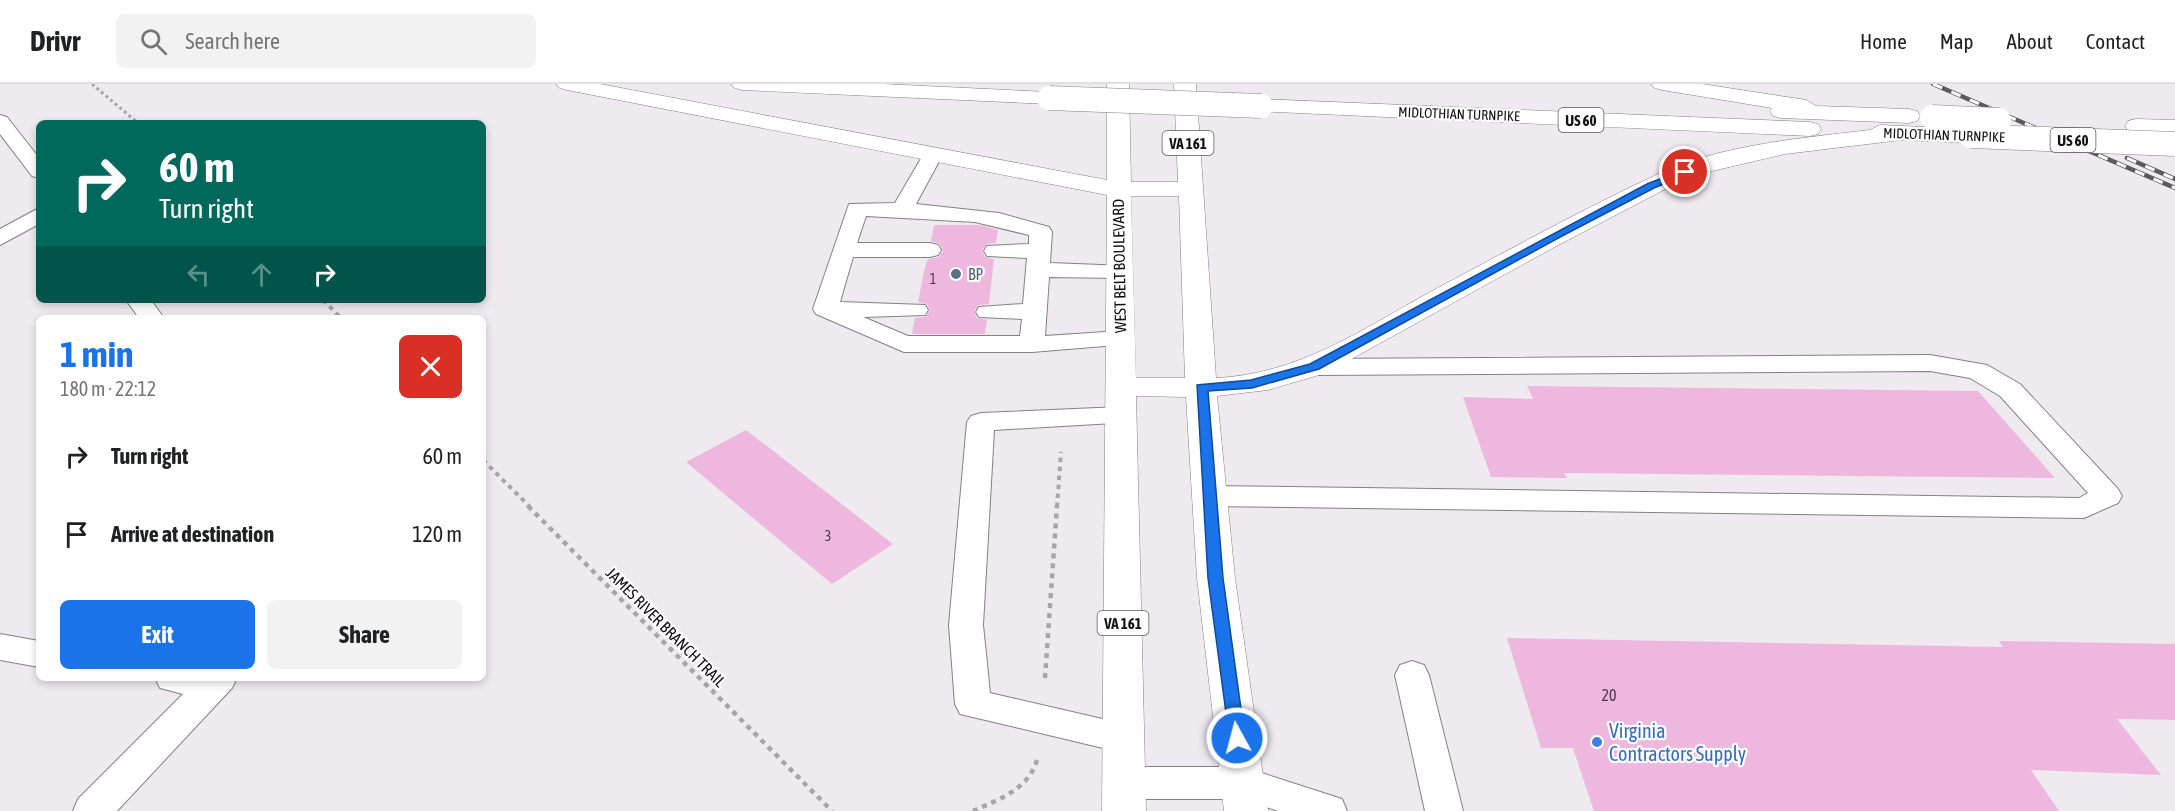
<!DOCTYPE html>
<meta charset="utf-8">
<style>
body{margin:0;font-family:"Asap Condensed",sans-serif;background:#f2f2f2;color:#202124;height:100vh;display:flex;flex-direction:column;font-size:22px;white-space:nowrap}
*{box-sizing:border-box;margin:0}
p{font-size:20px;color:#757577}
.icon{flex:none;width:33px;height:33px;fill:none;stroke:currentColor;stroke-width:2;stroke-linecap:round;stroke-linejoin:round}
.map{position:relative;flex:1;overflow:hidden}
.sheet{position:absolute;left:36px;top:231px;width:450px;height:366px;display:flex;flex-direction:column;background:#fff;border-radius:9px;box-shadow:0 3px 9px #0003}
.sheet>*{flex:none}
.top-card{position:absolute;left:36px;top:36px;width:450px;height:183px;border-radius:9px;box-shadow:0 3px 9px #0003;background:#00695c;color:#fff;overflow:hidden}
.pin{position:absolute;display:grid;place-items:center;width:51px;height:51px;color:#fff;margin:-26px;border:3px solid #fff;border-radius:50%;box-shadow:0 2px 6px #0007}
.me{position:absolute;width:66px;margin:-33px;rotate:353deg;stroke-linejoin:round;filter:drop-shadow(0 0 4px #0008)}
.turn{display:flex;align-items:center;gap:21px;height:126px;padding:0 24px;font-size:27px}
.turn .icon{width:78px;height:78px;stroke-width:2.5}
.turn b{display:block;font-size:42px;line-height:51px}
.lanes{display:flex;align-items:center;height:57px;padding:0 24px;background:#0003;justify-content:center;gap:30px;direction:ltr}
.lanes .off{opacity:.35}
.round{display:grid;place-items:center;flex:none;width:63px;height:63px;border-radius:9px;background:#f2f2f2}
.summary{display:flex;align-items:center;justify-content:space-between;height:102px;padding:0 24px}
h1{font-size:36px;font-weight:700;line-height:45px;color:#1a73e8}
.primary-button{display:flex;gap:12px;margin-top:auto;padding:12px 24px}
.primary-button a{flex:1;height:69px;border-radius:9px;background:#1a73e8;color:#fff;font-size:24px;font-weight:700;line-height:69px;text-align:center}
.primary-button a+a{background:#f2f2f2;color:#202124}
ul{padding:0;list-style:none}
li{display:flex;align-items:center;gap:18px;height:78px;padding:0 24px}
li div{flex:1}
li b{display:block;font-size:22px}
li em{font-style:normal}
header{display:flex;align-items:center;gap:36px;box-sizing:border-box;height:84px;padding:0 30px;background:#fff;border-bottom:2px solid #e0e0e0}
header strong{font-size:28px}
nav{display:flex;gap:33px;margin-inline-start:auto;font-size:21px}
.search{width:420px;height:54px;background:#f2f2f2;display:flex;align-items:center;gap:15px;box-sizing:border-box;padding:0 21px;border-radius:9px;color:#757577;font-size:22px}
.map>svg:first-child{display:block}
</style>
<header>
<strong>Drivr</strong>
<div class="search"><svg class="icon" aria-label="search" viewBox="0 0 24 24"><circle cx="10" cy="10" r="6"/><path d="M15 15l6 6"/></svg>Search here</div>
<nav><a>Home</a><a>Map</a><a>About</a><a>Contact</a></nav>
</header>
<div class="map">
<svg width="2175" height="727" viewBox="0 0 2175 727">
<rect width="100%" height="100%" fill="#eeeaef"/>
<!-- building -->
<g fill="#edb7de">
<path d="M934 141H980L998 146 996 159 987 160 982 166 985 173 994 175 989 220 979 221 974 227 977 234 987 236 985 250H912L915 234 925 233 930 227 927 220 918 218 925 183 928 175 939 173 943 167 940 160 931 157Z"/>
<path d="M1527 302 1978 307 2055 394 1564 389 1567 394 1491 393 1463 313 1533 315Z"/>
<path d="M746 346 825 407 893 460 832 500 686 378Z"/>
<path d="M1507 554 2003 563 1999 557 2175 560V636L2117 635 2161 691 2031 686 2059 727H1594L1573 664H1541Z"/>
</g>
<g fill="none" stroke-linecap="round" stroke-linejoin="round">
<!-- service casing -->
<g stroke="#848084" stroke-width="2">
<g id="service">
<path d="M0 31 7 33 39 74V94L32 92 0 50Z"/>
<path d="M933 64 940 66 943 70 916 120 999 129 1049 143 1052 148 1050 179 1126 182 1130 187 1126 192 1118 194 1049 193 1045 252 1120 247 1129 250 1133 255 1129 260 1032 268H904L816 230 813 225 849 120 895 119 926 66ZM866 132 975 138 1029 151V160L987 162 984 167 987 172 1027 174 1023 220 979 223 976 228 979 233 1022 235 1020 252H908L863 233 925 231 928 226 925 221 840 218 853 173H930L938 171 941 166 938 161 930 159H857Z"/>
<path d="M39 124V140L0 161V145Z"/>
<path d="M126 216H151L164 234H139Z"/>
<path d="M1930 271 1987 281 2020 300 2118 405 2122 412 2118 419 2084 434 1209 422 1198 419 1194 412 1198 405 1209 402 2079 414 2088 409 2000 312 1970 294 1930 287 1315 291 1306 289 1302 283 1306 277 1315 275Z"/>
<path d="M1121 323 1131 326 1135 332 1131 338 994 346 983 541 990 609 1137 643 1142 654 1137 665 1124 669 960 630 955 620 949 541 967 338 971 332 981 329Z"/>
<path d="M0 550 39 557V583L0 576Z"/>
<path d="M1412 577 1424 581 1429 591 1463 727H1425L1395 591 1400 581Z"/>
<path d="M155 594H237L232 604 117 727H73L78 715 183 610 160 604Z"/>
<path d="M1124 683H1243L1342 715 1347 727H1278L1243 715H1124L1111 710 1105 699 1111 688Z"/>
</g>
</g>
<!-- primary casing -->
<g stroke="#848084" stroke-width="1">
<g id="primary">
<path d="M556 0H600L1107 96V0H1129L1131 98H1178L1174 0H1196L1216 294C1299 290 1361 246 1432 207 1507 167 1581 126 1658 90 1719 61 1803 54 1870 46L1880 41 1971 45 1979 47 1982 52 1979 57 1971 59 1901 56 1785 70 1708 88 1677 99 1549 166 1326 289 1268 306 1217 312 1235 494 1268 727H1224L1197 494 1186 313 1136 312 1146 727H1102L1107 111 567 6 560 4ZM1131 112H1179L1185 294H1136Z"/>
<path d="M731 0H883L1049 8 1057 9 1060 14 1057 19 1049 20 742 6 735 4Z"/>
<path d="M1651 0H1702L1806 16 1816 22 1909 25 1917 27 1920 32 1917 37 1909 39 1781 34 1773 32 1770 27 1772 24 1662 6 1655 4Z"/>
<path d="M1261 15 1810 38 1818 40 1821 45 1818 50 1810 52 1253 27 1250 22 1253 17Z"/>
<path d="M2136 35 2175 36V50L2128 47 2125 42 2128 37Z"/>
</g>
</g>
<!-- path-far2 -->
<path stroke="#a8a5a9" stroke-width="3" stroke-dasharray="3 3" stroke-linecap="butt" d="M92 0 138 39"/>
<!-- path-far1 -->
<g stroke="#a8a5a9" stroke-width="4" stroke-dasharray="4.5 4.5" stroke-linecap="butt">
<path d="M323 216 341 234"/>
<path d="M483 376 530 423"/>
<path d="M1057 423 1061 368"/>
</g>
<!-- path -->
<g stroke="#a8a5a9" stroke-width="4.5" stroke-dasharray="5 5" stroke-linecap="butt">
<path d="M528 422 832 727"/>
<path d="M1045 594 1057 422"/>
<path d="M973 727C999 715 1028 706 1037 676"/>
</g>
<!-- service -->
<use href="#service" fill="#fff" fill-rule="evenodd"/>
<!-- primary -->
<use href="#primary" fill="#fff" fill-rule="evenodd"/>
<!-- rail casing -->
<g stroke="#5d5a5d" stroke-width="4.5">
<g id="rail">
<path d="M1933 0 2175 104"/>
<path d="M2127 74 2175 95"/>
</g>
</g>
<!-- rail -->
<use href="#rail" stroke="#fff" stroke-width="3" stroke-dasharray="10" stroke-linecap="butt"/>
<!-- primary-bridge casing -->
<g stroke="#848084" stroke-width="25" stroke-linecap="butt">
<g id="primary-bridge">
<path d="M1049 14 1261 22"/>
<path d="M1932 33 1999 36"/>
<path d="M1971 52 2175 60"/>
</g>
</g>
<!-- primary-bridge -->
<use href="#primary-bridge" stroke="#fff" stroke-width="24"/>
</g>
<!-- route -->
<path fill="#1a73e8" stroke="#114b97" stroke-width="1.5" d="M1685 85 1690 88 1688 90 1654 104 1562 152 1319 285 1252 304 1208 307 1223 494 1245 654 1243 659 1237 661 1230 659 1208 494 1197 301 1251 296 1310 280 1647 100Z"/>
<!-- markers -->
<circle fill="#5c6f8a" stroke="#fff" stroke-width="2" cx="956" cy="190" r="6"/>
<circle fill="#3f7fe0" stroke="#fff" stroke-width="2" cx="1597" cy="658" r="6"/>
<g text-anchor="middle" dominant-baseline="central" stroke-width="4.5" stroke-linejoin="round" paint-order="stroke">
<!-- far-street labels -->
<g font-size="14" fill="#131113" stroke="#fff">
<text transform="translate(1459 30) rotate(2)">MIDLOTHIAN TURNPIKE</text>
<text transform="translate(1944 51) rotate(2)">MIDLOTHIAN TURNPIKE</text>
</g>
<!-- number labels -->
<g font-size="14" fill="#4a3a46">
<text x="933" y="195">1</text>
<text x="828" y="452">3</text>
</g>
<!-- shield labels -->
<g fill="#fff" stroke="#5a585a" stroke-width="1.5">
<rect x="1558.5" y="24" width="45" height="24" rx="4.5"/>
<rect x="2050.5" y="44" width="45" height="24" rx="4.5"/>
<rect x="1162.5" y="47" width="51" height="24" rx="4.5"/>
<rect x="1097.5" y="527" width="51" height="24" rx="4.5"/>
</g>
<g font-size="15" font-weight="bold" fill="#131113">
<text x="1581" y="36">US 60</text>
<text x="2073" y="56">US 60</text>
<text x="1188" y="59">VA 161</text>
<text x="1123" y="539">VA 161</text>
</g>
<!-- street labels -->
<g font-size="16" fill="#131113" stroke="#fff">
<text transform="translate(1119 182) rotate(-91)">WEST BELT BOULEVARD</text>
<text transform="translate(666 543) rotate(45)">JAMES RIVER BRANCH TRAIL</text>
</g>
<!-- service labels -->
<g font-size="16" fill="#4e5e75" stroke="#fff" text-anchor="start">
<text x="968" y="190">BP</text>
</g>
<!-- near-number labels -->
<g font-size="16" fill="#4a3a46">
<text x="1609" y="611">20</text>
</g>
<!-- near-shop labels -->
<g font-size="20" fill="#366cbe" stroke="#fff" text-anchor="start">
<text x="1609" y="646">Virginia<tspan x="1609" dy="23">Contractors Supply</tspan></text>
</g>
</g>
</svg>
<div class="pin" style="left:1685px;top:88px;background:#d93025"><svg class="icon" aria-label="arrive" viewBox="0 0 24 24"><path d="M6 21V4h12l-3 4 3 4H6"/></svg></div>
<svg class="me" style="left:1237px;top:654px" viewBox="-20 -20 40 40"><circle r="17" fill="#1a73e8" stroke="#fff" stroke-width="3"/><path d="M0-11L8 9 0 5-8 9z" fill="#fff"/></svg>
<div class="top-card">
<div class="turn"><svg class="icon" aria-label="right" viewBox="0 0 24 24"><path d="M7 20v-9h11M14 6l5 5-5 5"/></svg><div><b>60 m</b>Turn right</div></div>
<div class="lanes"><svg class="icon off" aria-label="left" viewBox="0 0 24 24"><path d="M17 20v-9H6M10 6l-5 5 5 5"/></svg><svg class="icon off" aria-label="ahead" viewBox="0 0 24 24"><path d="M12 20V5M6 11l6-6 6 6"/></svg><svg class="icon" aria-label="right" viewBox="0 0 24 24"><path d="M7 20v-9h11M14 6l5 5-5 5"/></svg></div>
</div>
<section class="sheet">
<div class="summary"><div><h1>1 min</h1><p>180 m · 22:12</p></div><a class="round" style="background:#d93025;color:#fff"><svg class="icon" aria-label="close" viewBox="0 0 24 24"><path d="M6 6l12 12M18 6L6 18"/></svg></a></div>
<ul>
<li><svg class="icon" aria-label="right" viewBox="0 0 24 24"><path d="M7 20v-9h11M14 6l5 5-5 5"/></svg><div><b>Turn right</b></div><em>60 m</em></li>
<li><svg class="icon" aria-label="arrive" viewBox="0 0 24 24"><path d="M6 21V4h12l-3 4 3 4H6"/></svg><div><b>Arrive at destination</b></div><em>120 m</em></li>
</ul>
<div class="primary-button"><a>Exit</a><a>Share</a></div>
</section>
</div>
